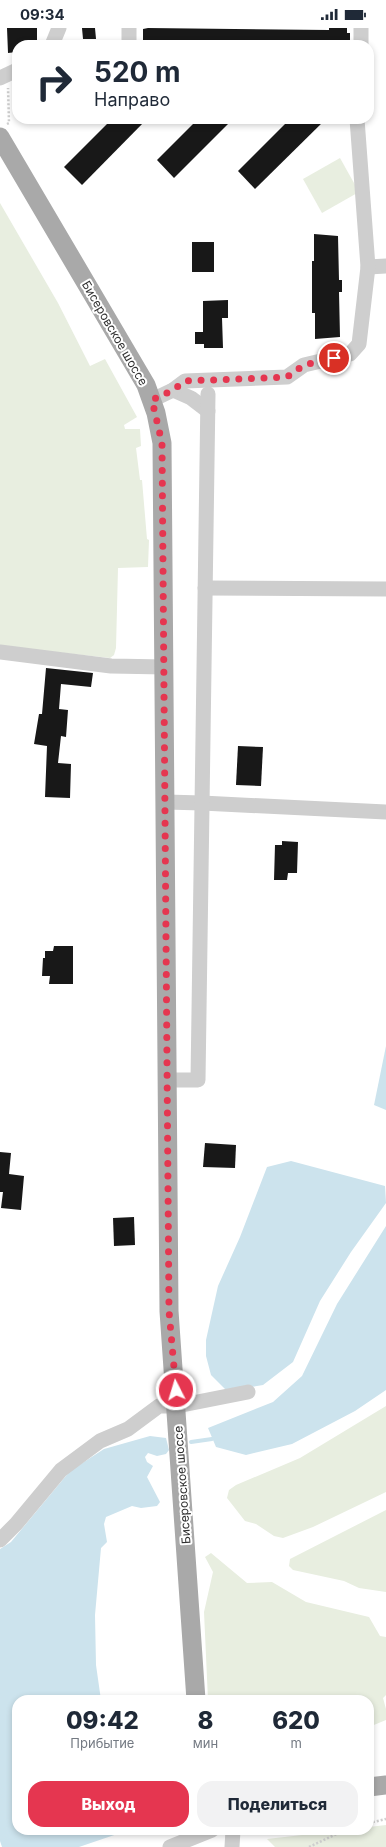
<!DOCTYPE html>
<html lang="ru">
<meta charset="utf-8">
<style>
body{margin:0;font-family:Inter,sans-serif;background:#f2f2f3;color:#1f2937;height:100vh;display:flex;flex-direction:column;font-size:15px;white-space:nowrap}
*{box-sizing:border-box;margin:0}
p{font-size:13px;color:#747a83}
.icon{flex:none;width:22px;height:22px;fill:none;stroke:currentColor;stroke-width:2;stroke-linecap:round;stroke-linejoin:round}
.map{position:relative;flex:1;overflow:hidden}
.drawer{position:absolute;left:12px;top:1667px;width:362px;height:140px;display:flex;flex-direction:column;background:#fff;border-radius:16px;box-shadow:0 2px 6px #0003}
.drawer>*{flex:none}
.banner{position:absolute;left:12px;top:12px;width:362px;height:84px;border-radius:16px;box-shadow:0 2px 6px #0003;background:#fff;color:#1f2937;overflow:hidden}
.pin{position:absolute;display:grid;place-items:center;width:34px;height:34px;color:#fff;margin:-17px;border:2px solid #fff;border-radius:50%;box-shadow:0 1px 4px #0007}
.me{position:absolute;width:44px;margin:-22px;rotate:355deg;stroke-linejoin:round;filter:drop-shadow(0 0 3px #0008)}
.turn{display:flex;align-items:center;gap:14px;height:84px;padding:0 16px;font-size:18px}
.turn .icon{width:52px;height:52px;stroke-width:2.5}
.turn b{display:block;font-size:28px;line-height:34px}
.eta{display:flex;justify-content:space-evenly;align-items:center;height:68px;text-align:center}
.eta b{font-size:24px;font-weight:800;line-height:28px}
.action{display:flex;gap:8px;margin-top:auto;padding:8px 16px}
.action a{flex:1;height:46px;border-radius:16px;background:#e53650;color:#fff;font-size:16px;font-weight:800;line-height:46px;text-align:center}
.action a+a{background:#f2f2f3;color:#1f2937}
.status{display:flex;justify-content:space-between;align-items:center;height:28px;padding:0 20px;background:#fff;direction:ltr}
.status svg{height:11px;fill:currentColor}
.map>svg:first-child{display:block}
</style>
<div class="status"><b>09:34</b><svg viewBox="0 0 49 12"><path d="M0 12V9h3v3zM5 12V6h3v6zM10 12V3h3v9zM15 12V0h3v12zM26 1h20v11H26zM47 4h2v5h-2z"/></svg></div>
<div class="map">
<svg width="386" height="1819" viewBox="0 0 386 1819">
<rect width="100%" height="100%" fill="#fff"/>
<!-- green -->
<g fill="#e8eee0">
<path d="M340 130 359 164 322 185 303 151Z"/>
<path d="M0 175 58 275 90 338 105 331 137 389 124 397 125 401H140L141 418 136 420 140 452H142L147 511 149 512 148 539 118 540 116 620 114 627 110 630 0 618Z"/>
<path d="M386 1378V1464L313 1499 283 1510 274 1508 256 1496 245 1493 227 1470 229 1462 236 1457 300 1430Z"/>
<path d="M386 1482V1564L359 1560 344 1553 293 1542 289 1538 290 1531Z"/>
<path d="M211 1525 247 1555 272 1554 306 1574 369 1589 380 1608 386 1609V1667L383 1670 386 1681V1692L369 1699V1672H208L204 1584 213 1544 205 1529Z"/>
<path d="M386 1797V1819H275L267 1811 346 1802H369V1799Z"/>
</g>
<!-- water -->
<g fill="#cce3ed">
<path d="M386 1018V1082L374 1077Z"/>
<path d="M291 1133 385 1158 386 1175 351 1224 320 1273 293 1334 263 1357 227 1363 211 1347 206 1328V1312L218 1258 240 1209 267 1139Z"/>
<path d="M386 1198V1362L355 1383 292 1416 246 1427 216 1419 208 1400 273 1374 302 1348 337 1276Z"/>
<path d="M150 1408 166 1410 169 1422 166 1426 157 1428 148 1425 145 1429 147 1434 153 1438 147 1449 160 1474 157 1478 141 1480 132 1478 106 1489 104 1496 107 1514 101 1520 95 1587 96 1637 101 1672H17V1802H129L79 1819H2L0 1813V1521L11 1514 70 1443 104 1421Z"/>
</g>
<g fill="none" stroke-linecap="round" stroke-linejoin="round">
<!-- stream -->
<path stroke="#cce3ed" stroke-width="4" d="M191 1414 212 1411"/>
</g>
<!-- building -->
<g fill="#181818">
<path d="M7 0H37V17H17V24L8 25Z"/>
<path d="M82 0H95L96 11H83Z"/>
<path d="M148 0 329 2V0H347V5H350V17H143V1Z"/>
<path d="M112 91H147L82 157 64 139Z"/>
<path d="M198 91H233L174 150 157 132Z"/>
<path d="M290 91H326L255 161 238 143Z"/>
<path d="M314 206 338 208 339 252H342V264H339L340 309 315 311V285H312V233H314Z"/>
<rect x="192" y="214" width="22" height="30"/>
<path d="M228 272V290H222L223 320H204V316H195V304H203V273Z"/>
<path d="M46 640 93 645 91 659 61 656 59 681 68 682 66 709 61 708 58 735 71 736 70 770 45 769 47 718 34 716 39 686H42Z"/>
<path d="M238 718 263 719 261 758 236 757Z"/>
<path d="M282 813 298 814 297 845H288L287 852H274L275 817H282Z"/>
<path d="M54 918H73V956H49L50 948H42L43 930H45V923H53Z"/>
<path d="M205 1115 236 1117 235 1140 203 1139Z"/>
<path d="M0 1124 11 1125 9 1146 24 1148 21 1182 1 1180 3 1164H0Z"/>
<path d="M134 1189 135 1217 114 1218 113 1190Z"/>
</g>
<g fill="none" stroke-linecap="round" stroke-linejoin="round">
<!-- path -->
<g stroke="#cecece" stroke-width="2.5" stroke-dasharray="2 2" stroke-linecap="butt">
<path d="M7 96 9 95 8 60"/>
<path d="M369 1795 386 1791"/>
<path d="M309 1819 345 1802"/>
</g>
<!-- minor -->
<g stroke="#cecece" stroke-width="15">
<path d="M361 0V17"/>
<path d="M52 17 59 0"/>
<path d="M129 17V0"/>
<path d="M0 50 17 42"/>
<path d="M368 239 386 238"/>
<path d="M173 362 191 370 208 383"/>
<path d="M152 372 173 362 185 353 287 349 304 337 350 326 359 316 368 239 357 91"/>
<path d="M205 560 386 561"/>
<path d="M0 624 111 638 165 639"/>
<path d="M166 774 202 775 386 784"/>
<path d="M167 1052H198L208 366"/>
<path d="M0 1512 16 1496 61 1442 100 1413 128 1401 159 1378H177L248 1364"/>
<path d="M170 1819 212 1802"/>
<path d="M232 1819 233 1802"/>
</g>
<!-- major -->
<g stroke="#a9a9a9" stroke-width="19">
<path d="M0 109 146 357 156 385 162 415 169 1283 196 1672"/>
<path d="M369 1759 386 1757"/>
</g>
</g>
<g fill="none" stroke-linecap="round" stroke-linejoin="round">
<!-- route -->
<path stroke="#e53650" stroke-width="7" stroke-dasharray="0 12.6" d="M176 1362 169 1283 162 415 152 372 173 362 185 353 287 349 304 337 334 330"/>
</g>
<g text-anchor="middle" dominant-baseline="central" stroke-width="4" stroke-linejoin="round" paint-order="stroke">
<!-- street labels -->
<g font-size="12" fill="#313131" stroke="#fff">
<text transform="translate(115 305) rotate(60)">Бисеровское шоссе</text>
<text transform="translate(182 1457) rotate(-94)">Бисеровское шоссе</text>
</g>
</g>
</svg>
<div class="pin" style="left:334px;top:330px;background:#d93025"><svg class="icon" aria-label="arrive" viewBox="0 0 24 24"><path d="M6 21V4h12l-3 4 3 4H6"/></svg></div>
<svg class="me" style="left:176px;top:1362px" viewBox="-20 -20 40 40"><circle r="17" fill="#e53650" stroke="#fff" stroke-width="3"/><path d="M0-11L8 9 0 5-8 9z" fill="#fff"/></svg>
<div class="banner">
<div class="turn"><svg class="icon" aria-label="right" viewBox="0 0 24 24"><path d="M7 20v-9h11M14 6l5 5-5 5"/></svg><div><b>520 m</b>Направо</div></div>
</div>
<section class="drawer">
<div class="eta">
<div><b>09:42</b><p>Прибытие</p></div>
<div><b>8</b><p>мин</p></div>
<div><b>620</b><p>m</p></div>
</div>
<div class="action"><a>Выход</a><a>Поделиться</a></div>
</section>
</div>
